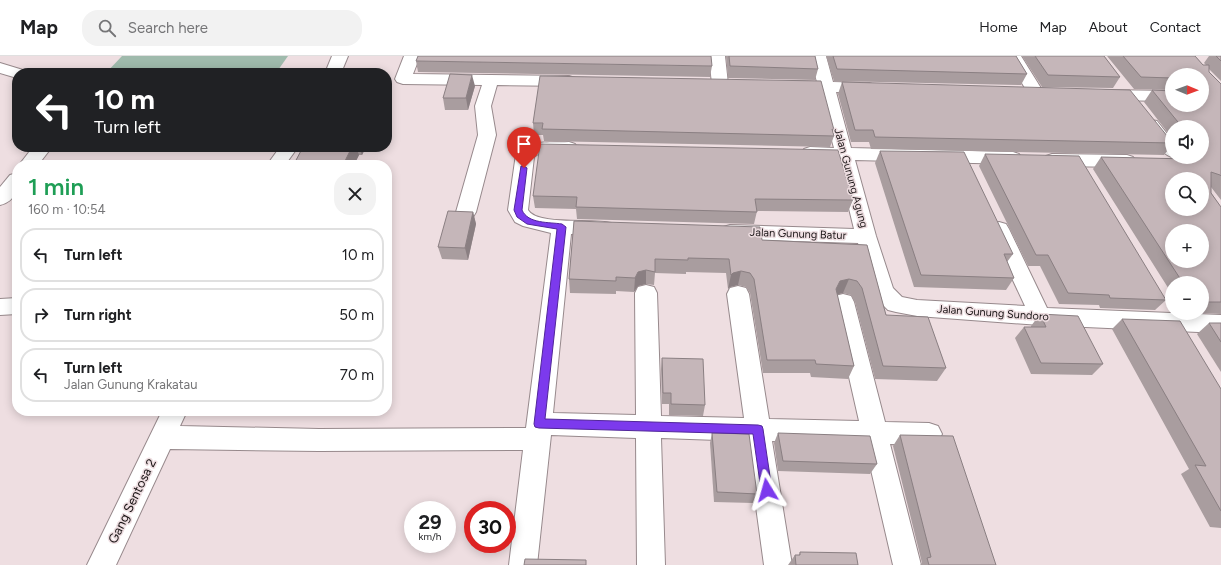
<!DOCTYPE html>
<meta charset="utf-8">
<style>
body{margin:0;font-family:Figtree,sans-serif;background:#f2f2f2;color:#202124;height:100vh;display:flex;flex-direction:column;font-size:15px;white-space:nowrap}
*{box-sizing:border-box;margin:0}
p{font-size:13px;color:#757577}
.icon{flex:none;width:22px;height:22px;fill:none;stroke:currentColor;stroke-width:2;stroke-linecap:round;stroke-linejoin:round}
.map{position:relative;flex:1;overflow:hidden}
.side{position:absolute;left:12px;top:104px;width:380px;height:256px;display:flex;flex-direction:column;background:#fff;border-radius:16px;box-shadow:0 2px 10px #0003}
.side>*{flex:none}
.top-card{position:absolute;left:12px;top:12px;width:380px;height:84px;border-radius:16px;box-shadow:0 2px 10px #0003;background:#202124;color:#fff;overflow:hidden}
.needle{width:26px;rotate:91deg}
.tools{position:absolute;left:1165px;top:12px;display:grid;gap:8px}
.tools a{display:grid;place-items:center;width:44px;height:44px;border-radius:50%;background:#fff;box-shadow:0 2px 10px #0003;font-size:20px}
.speed{position:absolute;left:404px;top:445px;display:flex;gap:8px;font-size:20px;font-weight:700;text-align:center}
.speed>*{display:grid;place-content:center;width:52px;height:52px;border-radius:50%;background:#fff;box-shadow:0 2px 10px #0003;line-height:1}
.speed small{font-size:10px;font-weight:400}
.speed .limit{border:6px solid #d22;background:#fff;color:#111}
.pin{position:absolute;display:grid;place-items:center;width:34px;height:34px;color:#fff;margin:-41px -17px;border-radius:50% 50% 50% 0;rotate:-45deg;box-shadow:0 0 4px #0007}
.pin .icon{rotate:45deg}
.me{position:absolute;width:44px;margin:-22px;rotate:352deg;stroke-linejoin:round;filter:drop-shadow(0 0 3px #0008)}
.turn{display:flex;align-items:center;gap:14px;height:84px;padding:0 16px;font-size:18px}
.turn .icon{width:52px;height:52px;stroke-width:2.5}
.turn b{display:block;font-size:28px;line-height:34px}
.round{display:grid;place-items:center;flex:none;width:42px;height:42px;border-radius:16px;background:#f2f2f2}
.head{display:flex;align-items:center;justify-content:space-between;height:68px;padding:0 16px}
h1{font-size:24px;font-weight:600;line-height:30px;color:#1e9e55}
ul{padding:0;list-style:none}
li{display:flex;align-items:center;gap:12px;height:54px;margin:0 8px 6px;padding:0 8px;border:2px solid #e0e0e0;border-radius:16px}
li div{flex:1}
li b{display:block;font-size:15px}
li em{font-style:normal}
header{display:flex;align-items:center;gap:24px;box-sizing:border-box;height:56px;padding:0 20px;background:#fff;border-bottom:1px solid #e0e0e0}
header strong{font-size:19px}
nav{display:flex;gap:22px;margin-inline-start:auto;font-size:14px}
.search{width:280px;height:36px;background:#f2f2f2;display:flex;align-items:center;gap:10px;box-sizing:border-box;padding:0 14px;border-radius:16px;color:#757577;font-size:15px}
.map>svg:first-child{display:block}
</style>
<header>
<strong>Map</strong>
<div class="search"><svg class="icon" aria-label="search" viewBox="0 0 24 24"><circle cx="10" cy="10" r="6"/><path d="M15 15l6 6"/></svg>Search here</div>
<nav><a>Home</a><a>Map</a><a>About</a><a>Contact</a></nav>
</header>
<div class="map">
<svg width="1221" height="509" viewBox="0 0 1221 509">
<rect width="100%" height="100%" fill="#eedee1"/>
<!-- green -->
<path fill="#9fbaac" d="M122 0H288L276 17H106Z"/>
<g fill="none" stroke-linecap="round" stroke-linejoin="round">
<!-- minor casing -->
<g stroke="#97898c" stroke-width="2">
<g id="minor">
<path d="M332 0H348L341 17H325Z"/>
<path d="M404 0H420L413 18 569 20 575 22 577 25 575 28 569 30 497 29 491 50 496 79 476 156 473 161 466 163 459 161 456 156 478 79 475 50 482 29 403 28 397 26 395 23Z"/>
<path d="M709 0H725L728 28 726 31 720 33 714 31 712 28Z"/>
<path d="M810 0H826L833 26 869 27 875 29 877 32 875 35 869 37 836 36 851 92 1013 96 1019 98 1022 102 1019 106 1013 108 855 104 876 180 893 232 902 241 917 244 1025 250 989 173 992 168 999 166 1006 168 1009 173 1047 252 1221 259V277L1040 269 917 260 896 256 888 254 876 242 873 236 858 187 730 183 723 181 720 176 723 171 730 169 854 173 837 103 804 101 801 97 804 93 810 91 834 92 819 36 787 33 785 30 787 27 793 25 817 26Z"/>
<path d="M1005 0H1021L1044 37 1042 40 1036 42 1030 40Z"/>
<path d="M0 7 23 14 25 17H17V22L0 17Z"/>
<path d="M1105 34 1172 35V45L1105 44 1099 42 1097 39 1099 36Z"/>
<path d="M1151 64 1157 65 1172 84V101H1174C1163 102 1149 78 1142 69L1145 65Z"/>
<path d="M569 86 575 88 578 92 575 96 538 98 534 101 528 154C537 170 593 162 611 167L614 172 611 177 604 179 571 178 553 357 636 359 635 237 638 231 646 229 654 231 657 237 661 360 744 362 727 238 730 232 738 230 746 232 749 238 769 363 859 365 832 246 835 240 843 238 851 240 854 246 885 366 929 367 938 370 942 378 938 386 929 389 890 388 921 509H893L865 388 772 385 792 509H764L747 385 661 382 665 509H637L636 382 551 379 537 509H509L523 394 319 395 170 393 116 509H87L162 355H187L180 370 319 373 526 372 551 177 523 170 515 166 508 154 516 98C526 83 553 87 569 86Z"/>
<path d="M33 91H52L38 109H19Z"/>
<path d="M280 91H298L285 109H267Z"/>
<path d="M1052 98 1127 99 1133 101 1136 105 1133 109 1127 111 1052 110 1046 108 1043 104 1046 100Z"/>
<path d="M17 117C17 132 17 145 0 149V131L10 119Z"/>
<path d="M17 242V258L0 259V243Z"/>
</g>
</g>
<!-- minor -->
<use href="#minor" fill="#fff" fill-rule="evenodd"/>
</g>
<!-- wall -->
<g fill="#a99d9f">
<path d="M726 0H815L818 13 815 24 728 22Z"/>
<path d="M826 0H1016L1027 18 1021 29 834 25Z"/>
<path d="M1022 0H1104L1120 21 1113 32 1042 31Z"/>
<path d="M1107 0H1195L1203 9H1206L1204 7 1209 0H1221V25L1209 13V16L1221 28V144L1211 131V137L1221 151V258L1202 257V227H1172V238L1093 113 1101 101 1188 103 1186 102 1183 101H1202V71H1172V82L1144 46 1152 34 1172 49 1202 19H1172V34L1134 33Z"/>
<path d="M416 5 712 10 710 21 418 16Z"/>
<path d="M842 26 1172 87V89L1164 99 871 93 869 86H851L838 38Z"/>
<path d="M475 30 468 54H445L443 42Z"/>
<path d="M533 67 834 74 833 77 834 80 830 91 544 85 543 79H534Z"/>
<path d="M303 91H366L362 99H359L354 109H294V108Z"/>
<path d="M880 95 1013 198 1007 206 1014 222 1006 234 914 231 875 107Z"/>
<path d="M985 98 1166 244 1155 254 1100 252 1099 249 1059 248 1040 210H1028L979 110Z"/>
<path d="M533 140 853 144 848 156 757 155 754 168 577 163 576 153 535 152Z"/>
<path d="M473 156 476 168 468 204 442 203 438 191Z"/>
<path d="M574 165 762 184 867 189 886 259 946 312 937 325 875 323 855 246 851 239 843 237 837 238 854 310 848 323 811 321 810 317H763L750 237 746 231 738 229 730 231 728 233 726 217 686 216V218L655 217 654 229 646 228 638 230 634 236 616 235V238L570 237 569 223Z"/>
<path d="M1040 258 1103 308 1092 319 1031 318 1015 282 1024 271H1031V270Z"/>
<path d="M1122 263 1221 333V472L1210 471 1181 418 1189 413 1112 273Z"/>
<path d="M1209 267H1221V316L1197 278Z"/>
<path d="M662 302 705 349 703 360 669 359V348H662L661 313Z"/>
<path d="M712 377 757 438 753 447 714 446 710 387Z"/>
<path d="M778 377 877 408 870 418 778 415 774 387Z"/>
<path d="M900 379 996 509H920L922 507 893 390Z"/>
<path d="M800 496 858 509H788L795 499H799Z"/>
</g>
<!-- shaded-wall -->
<g fill="#8a7f82">
<path d="M472 19 475 30 468 54 466 42Z"/>
<path d="M352 91H356L359 99 354 109H343Z"/>
<path d="M359 91H366L362 99Z"/>
<path d="M473 156 476 168 468 204 465 192Z"/>
<path d="M646 214V228L638 230 634 236 635 222 638 216Z"/>
<path d="M741 215 738 229 730 231 728 233 731 219 733 217Z"/>
<path d="M849 223 843 237 835 239 836 233 840 225Z"/>
</g>
<!-- building -->
<g fill="#c5b6b9" stroke="#8a7f82" fill-rule="evenodd">
<path d="M418 0H711L712 10 416 5Z"/>
<path d="M729 0H815L818 13 730 10Z"/>
<path d="M833 0H1016L1027 18 837 13Z"/>
<path d="M1035 0H1104L1120 21 1048 19Z"/>
<path d="M1123 0H1195L1203 9H1209V16L1221 28V120L1220 119 1211 116V137L1221 151V246H1202V227H1183L1101 101 1189 103 1195 101H1202V71H1182L1152 34 1172 35V49H1202V19H1172V22L1141 21ZM1172 123H1202V153H1172ZM1172 175H1202V205H1172Z"/>
<path d="M1216 0H1221V5Z"/>
<path d="M450 18 472 19 466 42H443Z"/>
<path d="M540 20 821 25 834 74 832 73 834 80 542 73 543 67H533Z"/>
<path d="M842 26 1130 34 1172 86V87L875 81 873 74H855Z"/>
<path d="M540 88 838 94 853 144 755 143 757 156 576 151 577 141 533 140Z"/>
<path d="M303 91H352L343 109H310L294 108Z"/>
<path d="M880 95 964 96 1013 198H1004L1014 222 921 219Z"/>
<path d="M985 98 1079 100 1166 244 1110 242 1109 239 1068 237 1048 199H1036Z"/>
<path d="M448 155 473 156 465 192 438 191Z"/>
<path d="M574 165 760 171 762 184 867 189 886 259 928 261 946 312 883 310 862 232 857 225 849 223 840 225 836 233 854 310 816 308 815 304H767L754 223 750 217 741 215 733 217 731 219 729 203 688 202V204L655 203V216L646 214 638 216 635 222 616 221V225L569 223Z"/>
<path d="M1040 258 1078 260 1103 308 1041 307 1024 271H1046Z"/>
<path d="M1122 263 1180 265 1221 333V455L1195 409 1206 410Z"/>
<path d="M1209 267H1221V286Z"/>
<path d="M662 302 703 303 705 349 671 348V337H663Z"/>
<path d="M712 377 749 378 757 438 717 436Z"/>
<path d="M778 377 870 380 877 408 783 405Z"/>
<path d="M900 379 953 380 996 509H929L927 502 931 501Z"/>
<path d="M800 496 856 497 858 509H796L795 499H800Z"/>
<path d="M525 503 586 504V509H524Z"/>
</g>
<!-- route -->
<path fill="#7c3aed" stroke="#51269a" d="M521 110H524L527 112 522 154C528 168 549 166 562 168L566 171 545 363 758 369 762 370 763 373 772 434 771 437 767 439 763 437 761 434 753 378 539 372 535 371 534 368 557 173 527 168 517 161 514 154Z"/>
<g text-anchor="middle" dominant-baseline="central" stroke-width="3" stroke-linejoin="round" paint-order="stroke">
<!-- street labels -->
<g font-size="11" fill="#191415" stroke="#eedee1">
<text transform="translate(851 122) rotate(75)">Jalan Gunung Agung</text>
<text transform="translate(798 178) rotate(2)">Jalan Gunung Batur</text>
<text transform="translate(993 257) rotate(4)">Jalan Gunung Sundoro</text>
</g>
<!-- near-street labels -->
<g font-size="13" fill="#191415" stroke="#eedee1">
<text transform="translate(132 445) rotate(-64)">Gang Sentosa 2</text>
</g>
</g>
</svg>
<div class="tools">
<a><svg class="needle" viewBox="-14 -14 28 28"><path d="M0-13l5 13h-10z" fill="#e53935"/><path d="M0 13l5-13h-10z" fill="#757577"/></svg></a>
<a><svg class="icon" aria-label="sound" viewBox="0 0 24 24"><path d="M4 9h4l5-4v14l-5-4H4zM17 9q2 3 0 6"/></svg></a>
<a><svg class="icon" aria-label="search" viewBox="0 0 24 24"><circle cx="10" cy="10" r="6"/><path d="M15 15l6 6"/></svg></a>
<a>+</a>
<a>−</a>
</div>
<div class="speed"><div>29<small>km/h</small></div><div class="limit">30</div></div>
<div class="pin" style="left:524px;top:112px;background:#d93025"><svg class="icon" aria-label="arrive" viewBox="0 0 24 24"><path d="M6 21V4h12l-3 4 3 4H6"/></svg></div>
<svg class="me" style="left:767px;top:434px" viewBox="-20 -20 40 40"><path d="M0-17L14 15 0 8-14 15z" fill="#7c3aed" stroke="#fff" stroke-width="4"/></svg>
<div class="top-card">
<div class="turn"><svg class="icon" aria-label="left" viewBox="0 0 24 24"><path d="M17 20v-9H6M10 6l-5 5 5 5"/></svg><div><b>10 m</b>Turn left</div></div>
</div>
<section class="side">
<div class="head"><div><h1>1 min</h1><p>160 m · 10:54</p></div><a class="round"><svg class="icon" aria-label="close" viewBox="0 0 24 24"><path d="M6 6l12 12M18 6L6 18"/></svg></a></div>
<ul>
<li><svg class="icon" aria-label="left" viewBox="0 0 24 24"><path d="M17 20v-9H6M10 6l-5 5 5 5"/></svg><div><b>Turn left</b></div><em>10 m</em></li>
<li><svg class="icon" aria-label="right" viewBox="0 0 24 24"><path d="M7 20v-9h11M14 6l5 5-5 5"/></svg><div><b>Turn right</b></div><em>50 m</em></li>
<li><svg class="icon" aria-label="left" viewBox="0 0 24 24"><path d="M17 20v-9H6M10 6l-5 5 5 5"/></svg><div><b>Turn left</b><p>Jalan Gunung Krakatau</p></div><em>70 m</em></li>
</ul>
</section>
</div>
